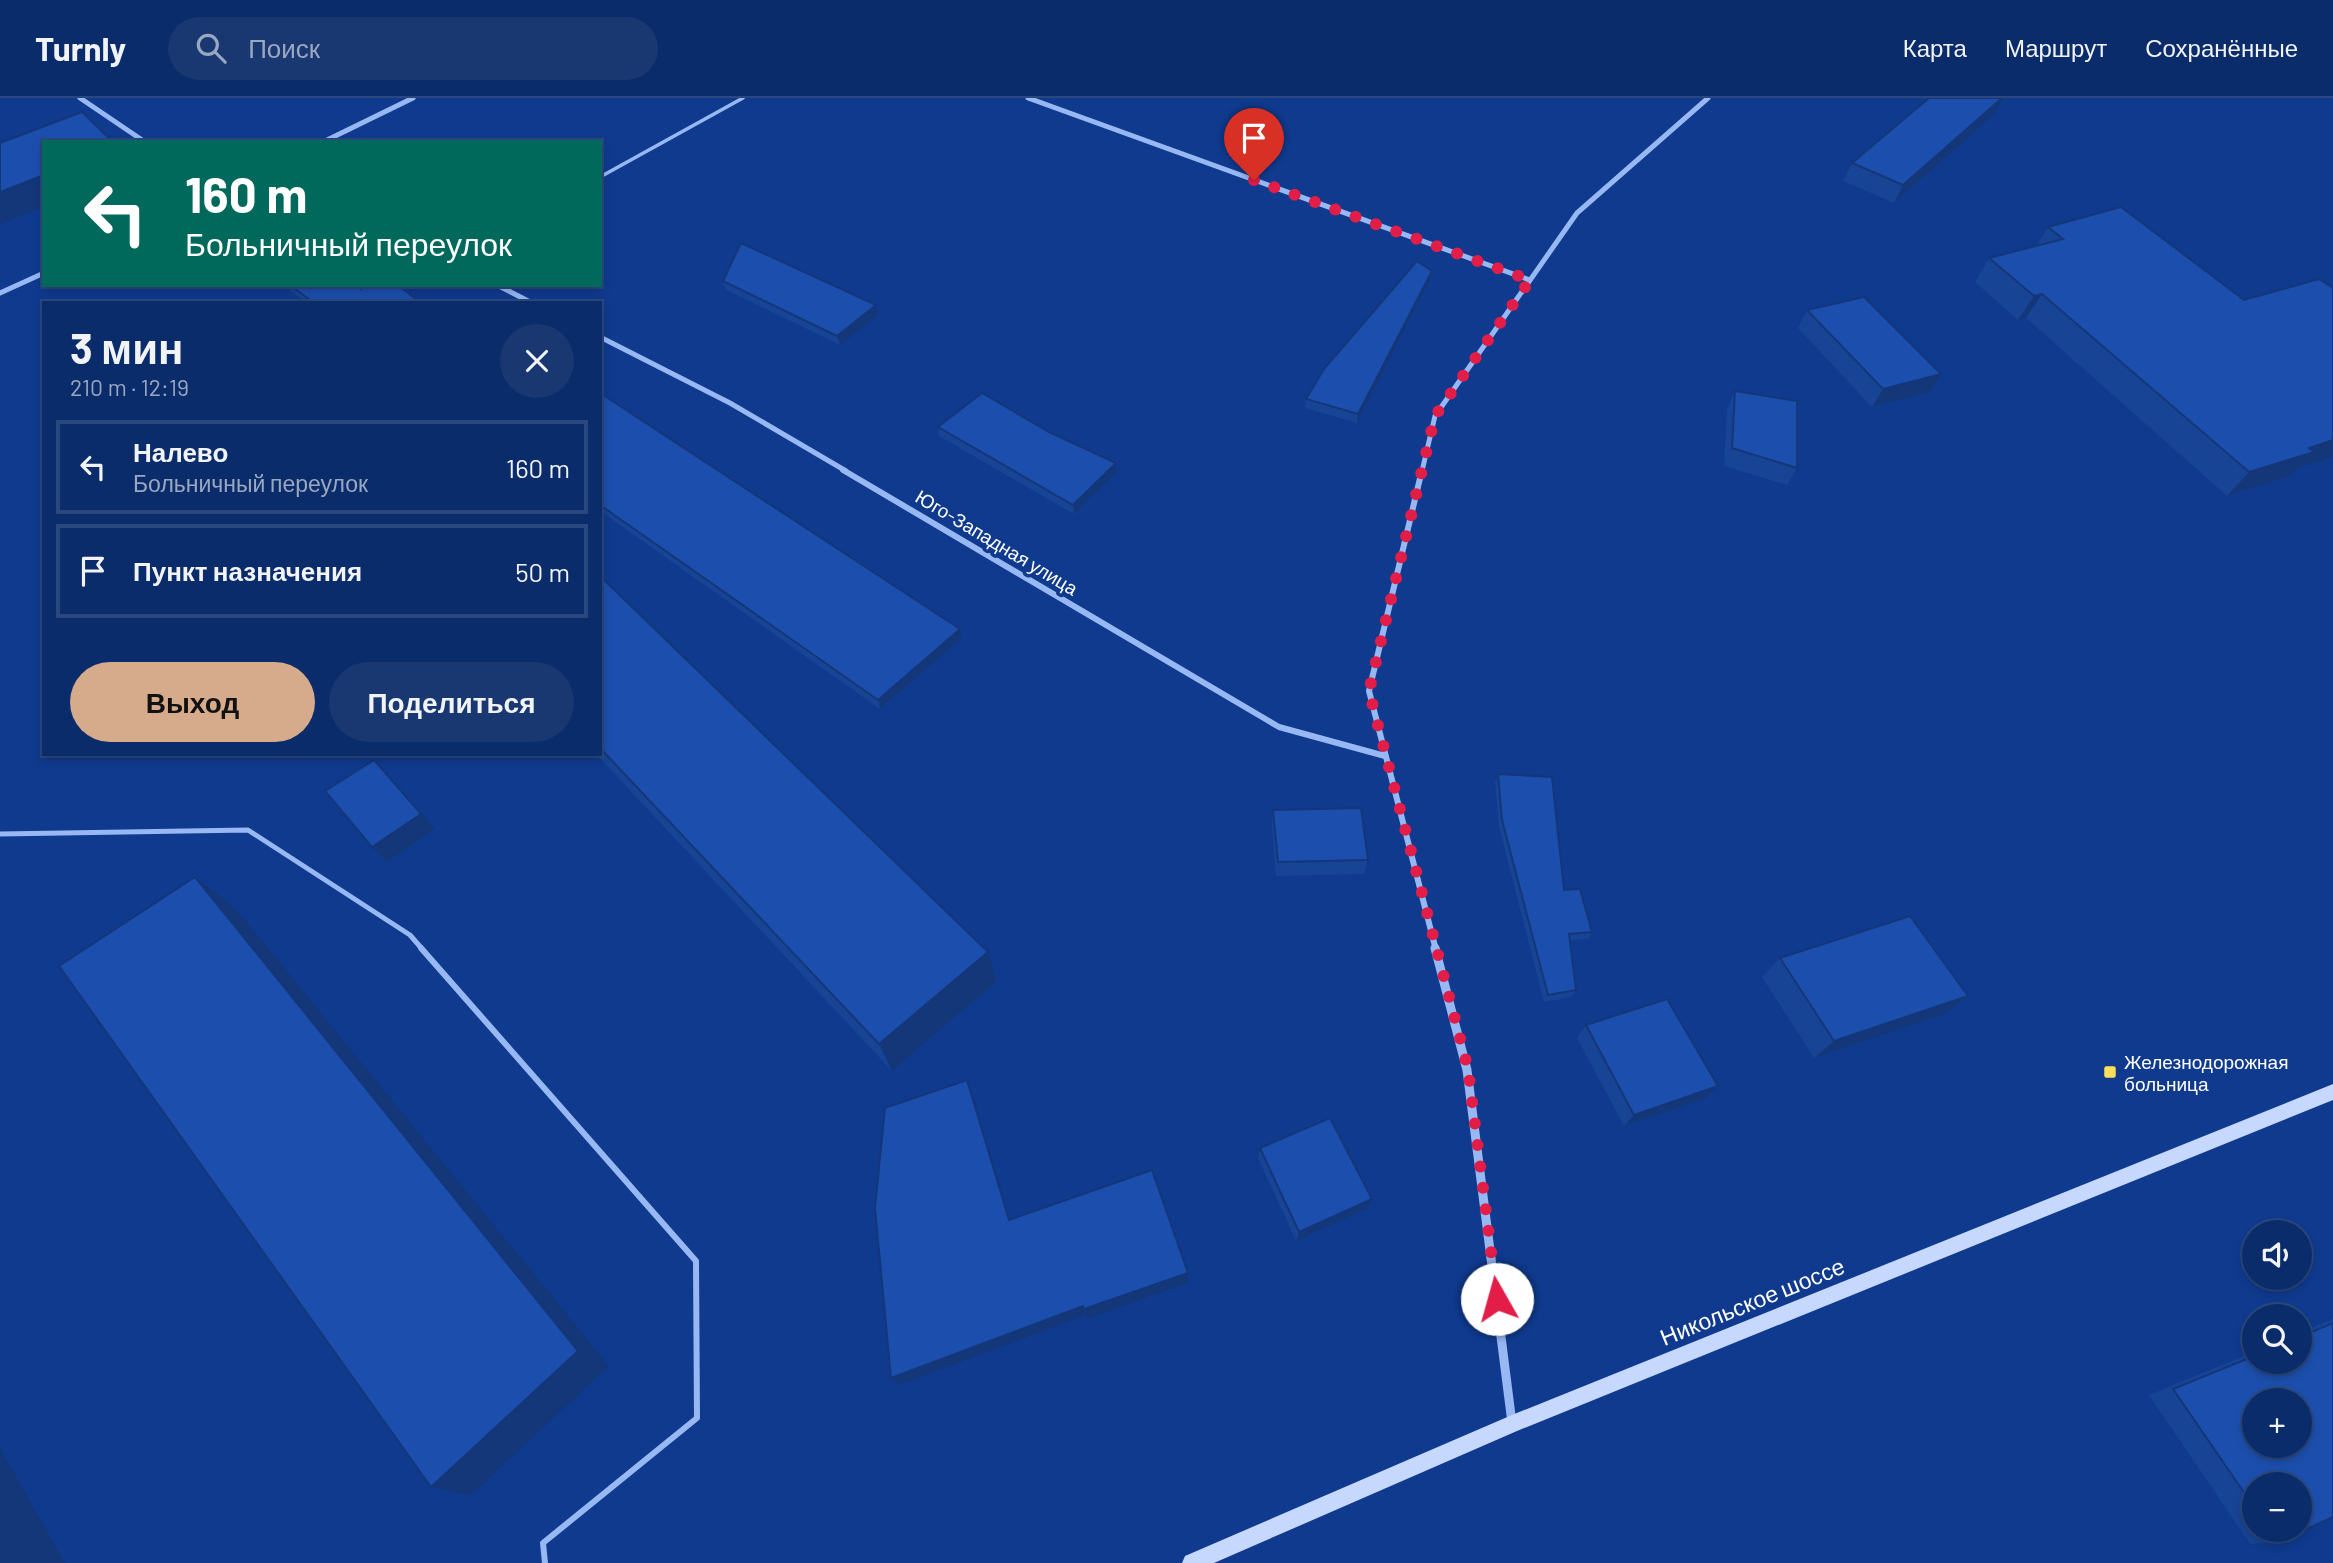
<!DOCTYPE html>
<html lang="ru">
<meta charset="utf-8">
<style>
body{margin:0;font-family:Barlow,sans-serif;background:#193872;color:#f1f3f6;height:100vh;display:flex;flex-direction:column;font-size:26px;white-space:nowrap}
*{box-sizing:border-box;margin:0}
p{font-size:23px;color:#9aa7c1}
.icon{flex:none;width:38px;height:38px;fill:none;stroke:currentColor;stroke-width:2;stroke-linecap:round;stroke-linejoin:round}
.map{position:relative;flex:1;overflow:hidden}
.sheet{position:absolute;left:42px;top:203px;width:560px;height:455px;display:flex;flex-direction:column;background:#0b2c6a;border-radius:0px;box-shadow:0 4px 10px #0003,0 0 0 2px #2b487e}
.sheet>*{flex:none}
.top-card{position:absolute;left:42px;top:42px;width:560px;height:147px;border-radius:0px;box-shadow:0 4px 10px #0003,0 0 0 2px #2b487e;background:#00695c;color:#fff;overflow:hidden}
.controls{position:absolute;left:2242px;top:1122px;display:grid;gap:14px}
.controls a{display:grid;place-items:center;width:70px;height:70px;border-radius:50%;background:#0b2c6a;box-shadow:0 4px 10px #0003,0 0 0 2px #2b487e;font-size:35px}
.pin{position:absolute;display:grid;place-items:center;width:60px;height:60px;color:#fff;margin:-72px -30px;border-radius:50% 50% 50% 0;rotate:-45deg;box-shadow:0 0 7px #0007}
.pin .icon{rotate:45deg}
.me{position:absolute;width:77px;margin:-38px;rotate:353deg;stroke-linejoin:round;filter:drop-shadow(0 0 5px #0008)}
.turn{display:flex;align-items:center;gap:24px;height:147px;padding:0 28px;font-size:32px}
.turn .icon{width:91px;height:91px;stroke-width:2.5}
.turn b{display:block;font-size:49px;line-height:60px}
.round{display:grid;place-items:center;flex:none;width:74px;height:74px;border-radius:37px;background:#193872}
.headline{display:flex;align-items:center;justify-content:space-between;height:119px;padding:0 28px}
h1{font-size:42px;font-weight:700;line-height:52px}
.action{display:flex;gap:14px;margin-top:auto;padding:14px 28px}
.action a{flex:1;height:80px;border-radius:42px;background:#d6ab8b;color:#111;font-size:28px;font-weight:700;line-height:80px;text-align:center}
.action a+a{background:#193872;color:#f1f3f6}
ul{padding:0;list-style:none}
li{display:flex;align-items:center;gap:21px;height:94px;margin:0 14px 10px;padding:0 14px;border:4px solid #2b487e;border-radius:0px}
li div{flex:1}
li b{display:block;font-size:26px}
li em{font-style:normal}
header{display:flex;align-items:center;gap:42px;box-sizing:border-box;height:98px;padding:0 35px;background:#0b2c6a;border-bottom:2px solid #2b487e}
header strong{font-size:33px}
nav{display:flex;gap:38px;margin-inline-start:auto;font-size:24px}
.search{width:490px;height:63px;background:#193872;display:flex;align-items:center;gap:18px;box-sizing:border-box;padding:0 24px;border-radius:38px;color:#9aa7c1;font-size:26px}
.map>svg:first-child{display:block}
</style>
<header>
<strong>Turnly</strong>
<div class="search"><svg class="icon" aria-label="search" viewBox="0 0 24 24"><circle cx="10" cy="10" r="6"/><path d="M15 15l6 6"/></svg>Поиск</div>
<nav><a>Карта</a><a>Маршрут</a><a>Сохранённые</a></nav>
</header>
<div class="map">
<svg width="2333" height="1465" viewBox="0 0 2333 1465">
<rect width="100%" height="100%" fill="#0f3a8e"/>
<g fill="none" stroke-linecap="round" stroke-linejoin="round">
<!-- lane-far2 -->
<path stroke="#97b8f3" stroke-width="3.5" d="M600 79 743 0"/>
<!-- lane-far1 -->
<path stroke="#97b8f3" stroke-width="5" d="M0 736 248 732 410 837 423 852"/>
<!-- lane -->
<path stroke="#97b8f3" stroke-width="6" d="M421 850 696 1163 697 1320 543 1445 545 1465"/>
<!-- street-far2 -->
<g stroke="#97b8f3" stroke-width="5">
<path d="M80 0 145 44"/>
<path d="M1028 0 1530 182"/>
<path d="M323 44 413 0"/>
<path d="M497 187 532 205"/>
<path d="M0 195 44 175"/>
<path d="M600 239 730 305 846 373"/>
<path d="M1422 373 1435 318 1577 115 1708 0"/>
</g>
<!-- street-far1 -->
<g stroke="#97b8f3" stroke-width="6">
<path d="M843 372 1279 629 1385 658"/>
<path d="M1422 372 1369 593 1436 852"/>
</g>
<!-- street -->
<path stroke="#97b8f3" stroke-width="9" d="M1435 850 1467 972 1512 1325"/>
<!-- secondary -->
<path fill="#c6d8fd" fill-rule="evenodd" d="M2333 986V1002L1517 1333 1214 1465H1182L1185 1458 1512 1317Z"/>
</g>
<!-- wall -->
<g fill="#184495" fill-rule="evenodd">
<path d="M1994 17 1894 105 1843 83 1852 65Z"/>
<path d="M2048 129 2244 202 2333 190V359L2298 370 2290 378 2227 398 2026 220 2018 222 1975 184 1989 160 2036 148Z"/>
<path d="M1432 173 1430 182 1357 325 1305 310 1306 301Z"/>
<path d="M723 183 876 207 878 217 840 247 726 192Z"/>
<path d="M283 187H357L361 191 421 205H307Z"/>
<path d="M1807 212 1930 294 1872 309 1798 230Z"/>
<path d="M1735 293 1797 370 1787 387 1724 368 1727 311Z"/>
<path d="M600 295 960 531 962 540 880 611 600 413Z"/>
<path d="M938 329 1117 374 1074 416 939 338Z"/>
<path d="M600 478 996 884 892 973 596 656H600Z"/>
<path d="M1498 676 1564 792 1592 834 1588 841 1570 842 1576 892 1571 899 1544 904 1499 729 1495 684Z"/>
<path d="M1273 712 1368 762 1364 776 1276 778 1272 727Z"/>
<path d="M1780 860 1968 898 1945 916 1814 960 1762 879Z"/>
<path d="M1586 927 1718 988 1707 1000 1624 1028 1577 940Z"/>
<path d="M1260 1050 1372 1101 1368 1110 1296 1143 1258 1060Z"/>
<path d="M2333 1221V1419L2278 1444 2250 1446 2149 1297 2254 1254V1264H2300V1235ZM2254 1386 2300 1432H2254Z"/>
</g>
<!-- shaded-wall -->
<g fill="#143779">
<path d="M2002 0H2003L1994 17 1894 105 1903 87Z"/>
<path d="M44 77V109L0 126V94Z"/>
<path d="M1432 173 1430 182 1357 325 1358 316Z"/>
<path d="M2042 196 2026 220 2018 222 2034 198Z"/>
<path d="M876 207 878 217 840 247 837 238Z"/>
<path d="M1941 276 1930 294 1872 309 1883 291Z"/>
<path d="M2333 342V359L2298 370 2290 378 2227 398 2249 374 2309 350Z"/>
<path d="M1116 365 1117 374 1074 416 1073 407Z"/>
<path d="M960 531 962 540 880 611 878 602Z"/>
<path d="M374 662 435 731 387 764 372 749Z"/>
<path d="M195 779 236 811 609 1268 471 1397 431 1389Z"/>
<path d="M988 854 996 884 892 973 879 946Z"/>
<path d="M1968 898 1945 916 1814 960 1834 943Z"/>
<path d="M967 982 972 997 1013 1134 1009 1122Z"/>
<path d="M1718 988 1707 1000 1624 1028 1634 1017Z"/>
<path d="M1372 1101 1368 1110 1296 1143 1299 1134Z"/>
<path d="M1188 1175 1187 1185 1087 1221 1084 1211Z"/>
<path d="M1083 1208 1086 1217 899 1287 891 1280Z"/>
<path d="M0 1350 65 1465H1L0 1463Z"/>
</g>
<!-- building -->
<g fill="#1c4fad" stroke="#143779" stroke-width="2" fill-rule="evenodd">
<path d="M1929 0H2002L1903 87 1852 65Z"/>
<path d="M82 14 113 44H44V77L0 94V45Z"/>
<path d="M2121 109 2244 202 2319 181 2333 190V342L2309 350 2314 354 2249 374 2042 196 2034 198 1989 160 2063 141 2048 129Z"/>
<path d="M741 145 876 207 837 238 723 183Z"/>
<path d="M1417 163 1432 173 1358 316 1306 301 1324 271Z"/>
<path d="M290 187H357L361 191 367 187H398L421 205H314Z"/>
<path d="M1864 199 1941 276 1883 291 1807 212Z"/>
<path d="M1735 293 1797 303V370L1732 350Z"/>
<path d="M600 295 960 531 878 602 600 407Z"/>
<path d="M982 295 1049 334 1116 365 1073 407 938 329Z"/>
<path d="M600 478 988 854 879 946 600 650Z"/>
<path d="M374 662 421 716 372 749 325 693Z"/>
<path d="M1498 676 1552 679 1564 792 1580 791 1592 834 1569 836 1576 892 1548 897 1502 722Z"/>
<path d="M1361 710 1368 762 1278 764 1273 712Z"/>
<path d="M195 779 578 1253 431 1389 59 868Z"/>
<path d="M1910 818 1968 898 1834 943 1780 860Z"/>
<path d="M1667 901 1718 988 1634 1017 1586 927Z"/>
<path d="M967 982 1009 1122 1152 1072 1188 1175 1084 1211 1083 1208 891 1280 875 1110 885 1010Z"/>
<path d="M1330 1020 1372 1101 1299 1134 1260 1050Z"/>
<path d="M2333 1225V1419L2278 1444 2270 1432H2300V1386H2254V1409L2173 1291 2254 1258V1264H2300V1239ZM2254 1302H2300V1348H2254Z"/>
</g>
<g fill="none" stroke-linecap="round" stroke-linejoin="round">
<!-- route -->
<path stroke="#e11d48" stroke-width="12" stroke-dasharray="0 21.6" d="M1254 82 1530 182 1435 318 1369 593 1468 971 1497 1201"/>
</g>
<!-- markers -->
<rect fill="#ffdf59" stroke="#0f3a8e" stroke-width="2.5" x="2103" y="967" width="14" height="14" rx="3.5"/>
<g text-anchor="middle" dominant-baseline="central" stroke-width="7" stroke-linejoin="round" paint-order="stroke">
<!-- street labels -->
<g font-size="19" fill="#fff" stroke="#0f3a8e">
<text transform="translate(997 444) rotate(31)">Юго-Западная улица</text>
</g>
<!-- poi labels -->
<g font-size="19" fill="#fff" stroke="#0f3a8e" text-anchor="start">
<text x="2124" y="963">Железнодорожная<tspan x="2124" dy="22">больница</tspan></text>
</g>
<!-- near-street labels -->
<g font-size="23" fill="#fff" stroke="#0f3a8e">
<text transform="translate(1752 1203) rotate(-22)">Никольское шоссе</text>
</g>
</g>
</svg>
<div class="controls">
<a><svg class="icon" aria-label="sound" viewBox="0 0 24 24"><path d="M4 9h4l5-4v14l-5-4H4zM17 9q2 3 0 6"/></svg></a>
<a><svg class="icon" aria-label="search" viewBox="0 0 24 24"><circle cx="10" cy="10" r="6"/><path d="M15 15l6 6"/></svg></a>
<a>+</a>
<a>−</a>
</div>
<div class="pin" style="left:1254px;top:82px;background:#d93025"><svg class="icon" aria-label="arrive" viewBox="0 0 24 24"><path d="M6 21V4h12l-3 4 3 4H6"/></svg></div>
<svg class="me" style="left:1497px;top:1201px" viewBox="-20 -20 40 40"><circle r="19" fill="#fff"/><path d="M0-13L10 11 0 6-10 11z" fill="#e11d48"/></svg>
<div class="top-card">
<div class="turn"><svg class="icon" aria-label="left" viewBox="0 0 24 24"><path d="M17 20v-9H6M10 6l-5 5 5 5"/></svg><div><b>160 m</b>Больничный переулок</div></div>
</div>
<section class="sheet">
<div class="headline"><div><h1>3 мин</h1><p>210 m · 12:19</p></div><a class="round"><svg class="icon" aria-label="close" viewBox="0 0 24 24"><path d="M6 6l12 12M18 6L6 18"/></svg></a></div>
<ul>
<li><svg class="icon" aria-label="left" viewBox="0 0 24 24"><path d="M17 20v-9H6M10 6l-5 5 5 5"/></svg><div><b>Налево</b><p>Больничный переулок</p></div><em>160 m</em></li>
<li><svg class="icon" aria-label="arrive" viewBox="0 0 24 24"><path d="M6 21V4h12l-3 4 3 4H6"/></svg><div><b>Пункт назначения</b></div><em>50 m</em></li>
</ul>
<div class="action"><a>Выход</a><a>Поделиться</a></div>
</section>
</div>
